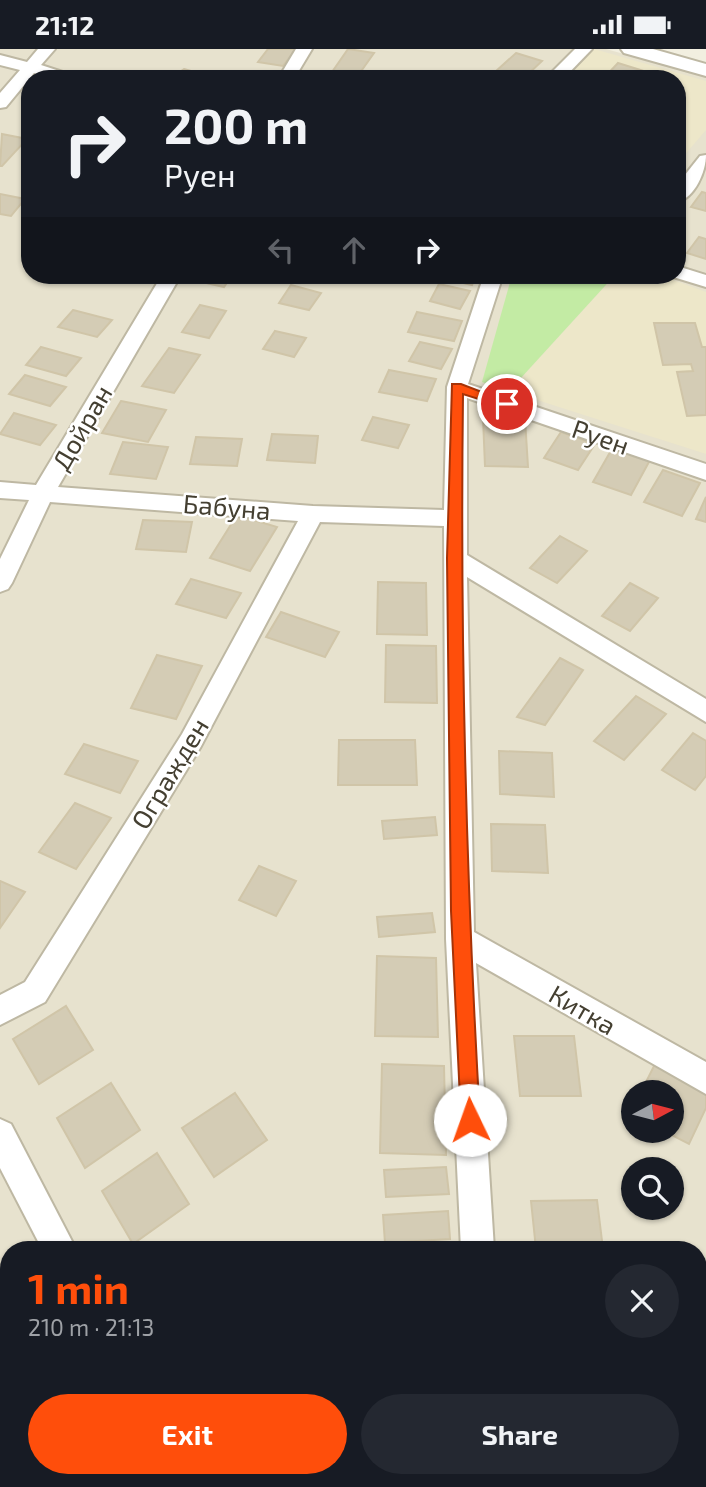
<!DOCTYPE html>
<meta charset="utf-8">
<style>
body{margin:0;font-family:"Exo 2",sans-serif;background:#242831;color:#f1f3f6;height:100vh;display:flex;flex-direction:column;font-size:26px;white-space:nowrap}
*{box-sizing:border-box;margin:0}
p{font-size:23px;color:#9ea1a6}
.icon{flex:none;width:38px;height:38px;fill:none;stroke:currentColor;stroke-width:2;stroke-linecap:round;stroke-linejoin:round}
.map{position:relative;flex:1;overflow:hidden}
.panel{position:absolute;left:0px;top:1192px;width:707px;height:247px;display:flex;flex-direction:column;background:#171b24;border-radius:28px 28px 0 0;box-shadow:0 2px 5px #0004}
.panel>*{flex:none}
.banner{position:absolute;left:21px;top:21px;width:665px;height:214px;border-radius:28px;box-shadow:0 2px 5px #0004;background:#171b24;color:#f1f3f6;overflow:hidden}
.needle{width:46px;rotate:83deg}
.tools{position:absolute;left:621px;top:1031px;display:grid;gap:14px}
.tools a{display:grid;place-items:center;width:63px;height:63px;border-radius:50%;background:#171b24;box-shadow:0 2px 5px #0004;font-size:35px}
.pin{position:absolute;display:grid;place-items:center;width:60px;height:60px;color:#fff;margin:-30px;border:4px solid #fff;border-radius:50%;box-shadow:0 2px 7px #0007}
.me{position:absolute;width:77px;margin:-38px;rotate:357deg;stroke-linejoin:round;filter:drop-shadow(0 0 5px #0008)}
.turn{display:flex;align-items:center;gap:24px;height:147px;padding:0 28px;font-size:32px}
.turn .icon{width:91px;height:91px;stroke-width:2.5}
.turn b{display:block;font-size:49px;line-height:60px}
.lanes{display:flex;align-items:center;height:66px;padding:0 28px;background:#0003;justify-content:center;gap:35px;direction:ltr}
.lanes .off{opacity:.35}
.round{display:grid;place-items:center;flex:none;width:74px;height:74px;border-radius:37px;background:#242831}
.summary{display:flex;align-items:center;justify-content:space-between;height:119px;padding:0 28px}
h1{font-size:42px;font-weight:700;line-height:52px;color:#ff4e0b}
.cta{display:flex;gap:14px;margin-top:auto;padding:14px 28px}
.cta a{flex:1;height:80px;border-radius:42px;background:#ff4e0b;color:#fff;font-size:28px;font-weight:700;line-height:80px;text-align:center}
.cta a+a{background:#242831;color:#f1f3f6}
.status{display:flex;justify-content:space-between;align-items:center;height:49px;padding:0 35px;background:#171b24;direction:ltr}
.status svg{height:19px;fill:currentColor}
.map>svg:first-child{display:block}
</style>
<div class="status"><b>21:12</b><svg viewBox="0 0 49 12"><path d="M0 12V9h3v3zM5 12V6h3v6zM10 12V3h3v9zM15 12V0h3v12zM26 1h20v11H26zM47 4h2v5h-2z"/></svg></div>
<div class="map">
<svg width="706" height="1438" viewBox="0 0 706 1438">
<rect width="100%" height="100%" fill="#f2efe0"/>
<!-- residential -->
<path fill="#e7e2ce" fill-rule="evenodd" d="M0 0H606L706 28V1438H0ZM30 30H677V226H30ZM634 1043H672V1082H634ZM634 1120H672V1158H634ZM9 1200H698V1430H9Z"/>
<!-- education -->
<g fill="#ede7c9">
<path d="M594 0 706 32V81L677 115V30H564Z"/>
<path d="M615 226H659L706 243V405L509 342Z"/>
</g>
<!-- green -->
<path fill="#c3eba4" d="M512 226H615L509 342 482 333Z"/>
<!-- building -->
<g fill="#d4ccb5" stroke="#d0c5a8" stroke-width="2">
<path d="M268 0H296L283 17 258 13Z"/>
<path d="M348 0 374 4 357 28 332 23Z"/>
<path d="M516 4 542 12 523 30 495 23Z"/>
<path d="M618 14 647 23 641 30H603Z"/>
<path d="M184 20 208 27 204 30H170Z"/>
<path d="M2 85 27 90 2 117H0Z"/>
<path d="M702 143 706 144V162L691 158Z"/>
<path d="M0 145 25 150 11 167 0 165Z"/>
<path d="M699 188 706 190V210L687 204Z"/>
<path d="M202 226H232L224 238 198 232Z"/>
<path d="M429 226H476L472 236Z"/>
<path d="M439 235 470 242 460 260 430 252Z"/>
<path d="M291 236 321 244 309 261 279 254Z"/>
<path d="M200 256 226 262 209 289 182 283Z"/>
<path d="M73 261 112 271 97 288 58 278Z"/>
<path d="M417 263 462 272 454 292 408 283Z"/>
<path d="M654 274H695L702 298H706V366L687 367 677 323 693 322 691 315 663 316Z"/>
<path d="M275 282 306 289 294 308 263 300Z"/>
<path d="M420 293 452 300 441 320 409 312Z"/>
<path d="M41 298 81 309 66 327 26 316Z"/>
<path d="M169 299 200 306 174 344 142 337Z"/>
<path d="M389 321 436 330 427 352 379 343Z"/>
<path d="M25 326 66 338 50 357 9 345Z"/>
<path d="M121 352 166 361 148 393 102 384Z"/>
<path d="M14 364 56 376 40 396 0 385Z"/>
<path d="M373 368 409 376 398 399 362 391Z"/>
<path d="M483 369 525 370 528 418 485 417Z"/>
<path d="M561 383 595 395 578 421 544 409Z"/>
<path d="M272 385 318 387 315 414 267 411Z"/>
<path d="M196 388 242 390 237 417 190 415Z"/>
<path d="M123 393 168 398 156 430 110 425Z"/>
<path d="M613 398 650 411 631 446 593 433Z"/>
<path d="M663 421 700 434 682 467 644 453Z"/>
<path d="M706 448V473L696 470Z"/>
<path d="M237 466 277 478 250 522 210 509Z"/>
<path d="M143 471 192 473 186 503 136 500Z"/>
<path d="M560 487 587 502 557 534 530 519Z"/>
<path d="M191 530 241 544 226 569 176 555Z"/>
<path d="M378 533 426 534 427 586 377 585Z"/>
<path d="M630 534 658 549 630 582 602 567Z"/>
<path d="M281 563 339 583 325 608 266 588Z"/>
<path d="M386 596 436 597 437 654 385 653Z"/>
<path d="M157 606 202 617 176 670 131 659Z"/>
<path d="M560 609 583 621 545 676 517 668Z"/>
<path d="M636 647 666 665 624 711 594 692Z"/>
<path d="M693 684 706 692V727L695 741 662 721Z"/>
<path d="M339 691H415L417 736H338Z"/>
<path d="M84 695 138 712 120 744 65 725Z"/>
<path d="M499 702 552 704 554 748 500 745Z"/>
<path d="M75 754 111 769 76 820 39 803Z"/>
<path d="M435 768 437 786 384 790 382 772Z"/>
<path d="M491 775 545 776 548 824 492 822Z"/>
<path d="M259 817 296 832 276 867 239 851Z"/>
<path d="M0 832 25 843 0 879Z"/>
<path d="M432 864 435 883 379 888 377 868Z"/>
<path d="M377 907 436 909 438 988 375 987Z"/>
<path d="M66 957 93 1001 39 1035 13 990Z"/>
<path d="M514 987H574L581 1047H520Z"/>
<path d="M657 1011 706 1037V1059L689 1095 664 1082H672V1043H641Z"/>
<path d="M382 1015 444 1017 446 1106 380 1104Z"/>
<path d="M111 1034 140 1081 85 1119 57 1069Z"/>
<path d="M235 1044 267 1091 214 1128 182 1079Z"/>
<path d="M157 1104 189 1155 133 1195 102 1142Z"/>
<path d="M446 1118 449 1145 386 1148 384 1121Z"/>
<path d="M597 1151 603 1200H536L531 1152Z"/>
<path d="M448 1162 450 1190 385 1194 383 1166Z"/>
<path d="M8 1232 9 1289 0 1296V1238Z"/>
<path d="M698 1318 706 1319V1369H698Z"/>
<path d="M63 1430H133L124 1438H69Z"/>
<path d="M340 1430H404L405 1438H329L328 1432Z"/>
<path d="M598 1430 672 1431 673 1438H599Z"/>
</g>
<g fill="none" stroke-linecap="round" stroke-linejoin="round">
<!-- minor casing -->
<g stroke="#beb8a3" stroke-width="4">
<g id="minor">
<path d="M38 0H55L41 16 84 30H56L34 24 6 58 0 59V44L20 21 0 16V6L27 13Z"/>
<path d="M296 0H312L294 30H278Z"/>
<path d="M575 0H592L563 30H545Z"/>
<path d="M706 106C706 122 695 149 677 153V136L700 107Z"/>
<path d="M677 217 706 226V238L670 227 677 226Z"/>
<path d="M162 226H181L58 438 313 457 444 461 447 338 484 226H503L468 335 706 415V431L467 349V506L706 650V673L467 528 474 883 706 1013V1045L476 914 494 1200H461L446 890 444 477 320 473 200 699 45 953 0 976V946L25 933 182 685 298 472 50 453 12 534 8 540 0 543V510L29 451 0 449V433L36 436Z"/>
<path d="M0 1070 11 1075 76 1200H42L0 1119Z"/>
<path d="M698 1376 706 1377V1413L698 1412Z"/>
<path d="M180 1430H218L221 1438H183Z"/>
<rect x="471" y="1430" width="36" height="8"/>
</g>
</g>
<!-- tertiary casing -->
<g stroke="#beb8a3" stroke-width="4">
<path id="tertiary" d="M621 0H653L706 15V27L624 4Z"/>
</g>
<!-- minor -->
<use href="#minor" fill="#fff" fill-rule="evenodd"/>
<!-- tertiary -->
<use href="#tertiary" fill="#fff" fill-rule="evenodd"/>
</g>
<!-- route -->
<path fill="#ff4e0b" stroke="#a63307" stroke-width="2" d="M452 335H461L513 355 507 359 463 345C460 587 466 829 480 1071L477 1078 470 1080 464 1078 461 1071 451 862 447 509Z"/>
<g text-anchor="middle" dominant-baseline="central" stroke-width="5" stroke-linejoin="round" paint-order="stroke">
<!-- street labels -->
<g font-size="26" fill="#443f31" stroke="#fff">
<text transform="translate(81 378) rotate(-60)">Дойран</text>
<text transform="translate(601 387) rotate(19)">Руен</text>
<text transform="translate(227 457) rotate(5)">Бабуна</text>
<text transform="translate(169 724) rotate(-59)">Огражден</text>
<text transform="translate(583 960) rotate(30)">Китка</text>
</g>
</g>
</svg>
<div class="tools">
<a><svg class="needle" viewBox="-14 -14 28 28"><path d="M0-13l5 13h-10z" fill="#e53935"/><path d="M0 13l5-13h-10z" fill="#9ea1a6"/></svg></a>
<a><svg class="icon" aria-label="search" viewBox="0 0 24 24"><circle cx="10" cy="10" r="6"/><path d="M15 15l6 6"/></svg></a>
</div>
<div class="pin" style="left:507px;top:355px;background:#d93025"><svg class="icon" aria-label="arrive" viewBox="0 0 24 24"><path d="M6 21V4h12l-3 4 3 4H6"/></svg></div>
<svg class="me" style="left:470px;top:1071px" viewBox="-20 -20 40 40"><circle r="19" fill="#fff"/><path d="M0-13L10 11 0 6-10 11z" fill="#ff4e0b"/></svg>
<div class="banner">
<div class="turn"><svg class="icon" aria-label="right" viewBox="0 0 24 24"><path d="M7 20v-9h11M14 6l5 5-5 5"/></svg><div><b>200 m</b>Руен</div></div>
<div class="lanes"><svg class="icon off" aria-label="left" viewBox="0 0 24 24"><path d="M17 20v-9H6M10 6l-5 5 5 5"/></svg><svg class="icon off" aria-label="ahead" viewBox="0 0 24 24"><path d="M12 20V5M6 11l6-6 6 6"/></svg><svg class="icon" aria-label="right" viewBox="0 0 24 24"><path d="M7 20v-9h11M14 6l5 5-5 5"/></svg></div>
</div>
<section class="panel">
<div class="summary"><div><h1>1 min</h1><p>210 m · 21:13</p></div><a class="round"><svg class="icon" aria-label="close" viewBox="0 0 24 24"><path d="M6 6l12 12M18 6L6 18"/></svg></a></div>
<div class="cta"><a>Exit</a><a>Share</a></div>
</section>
</div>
